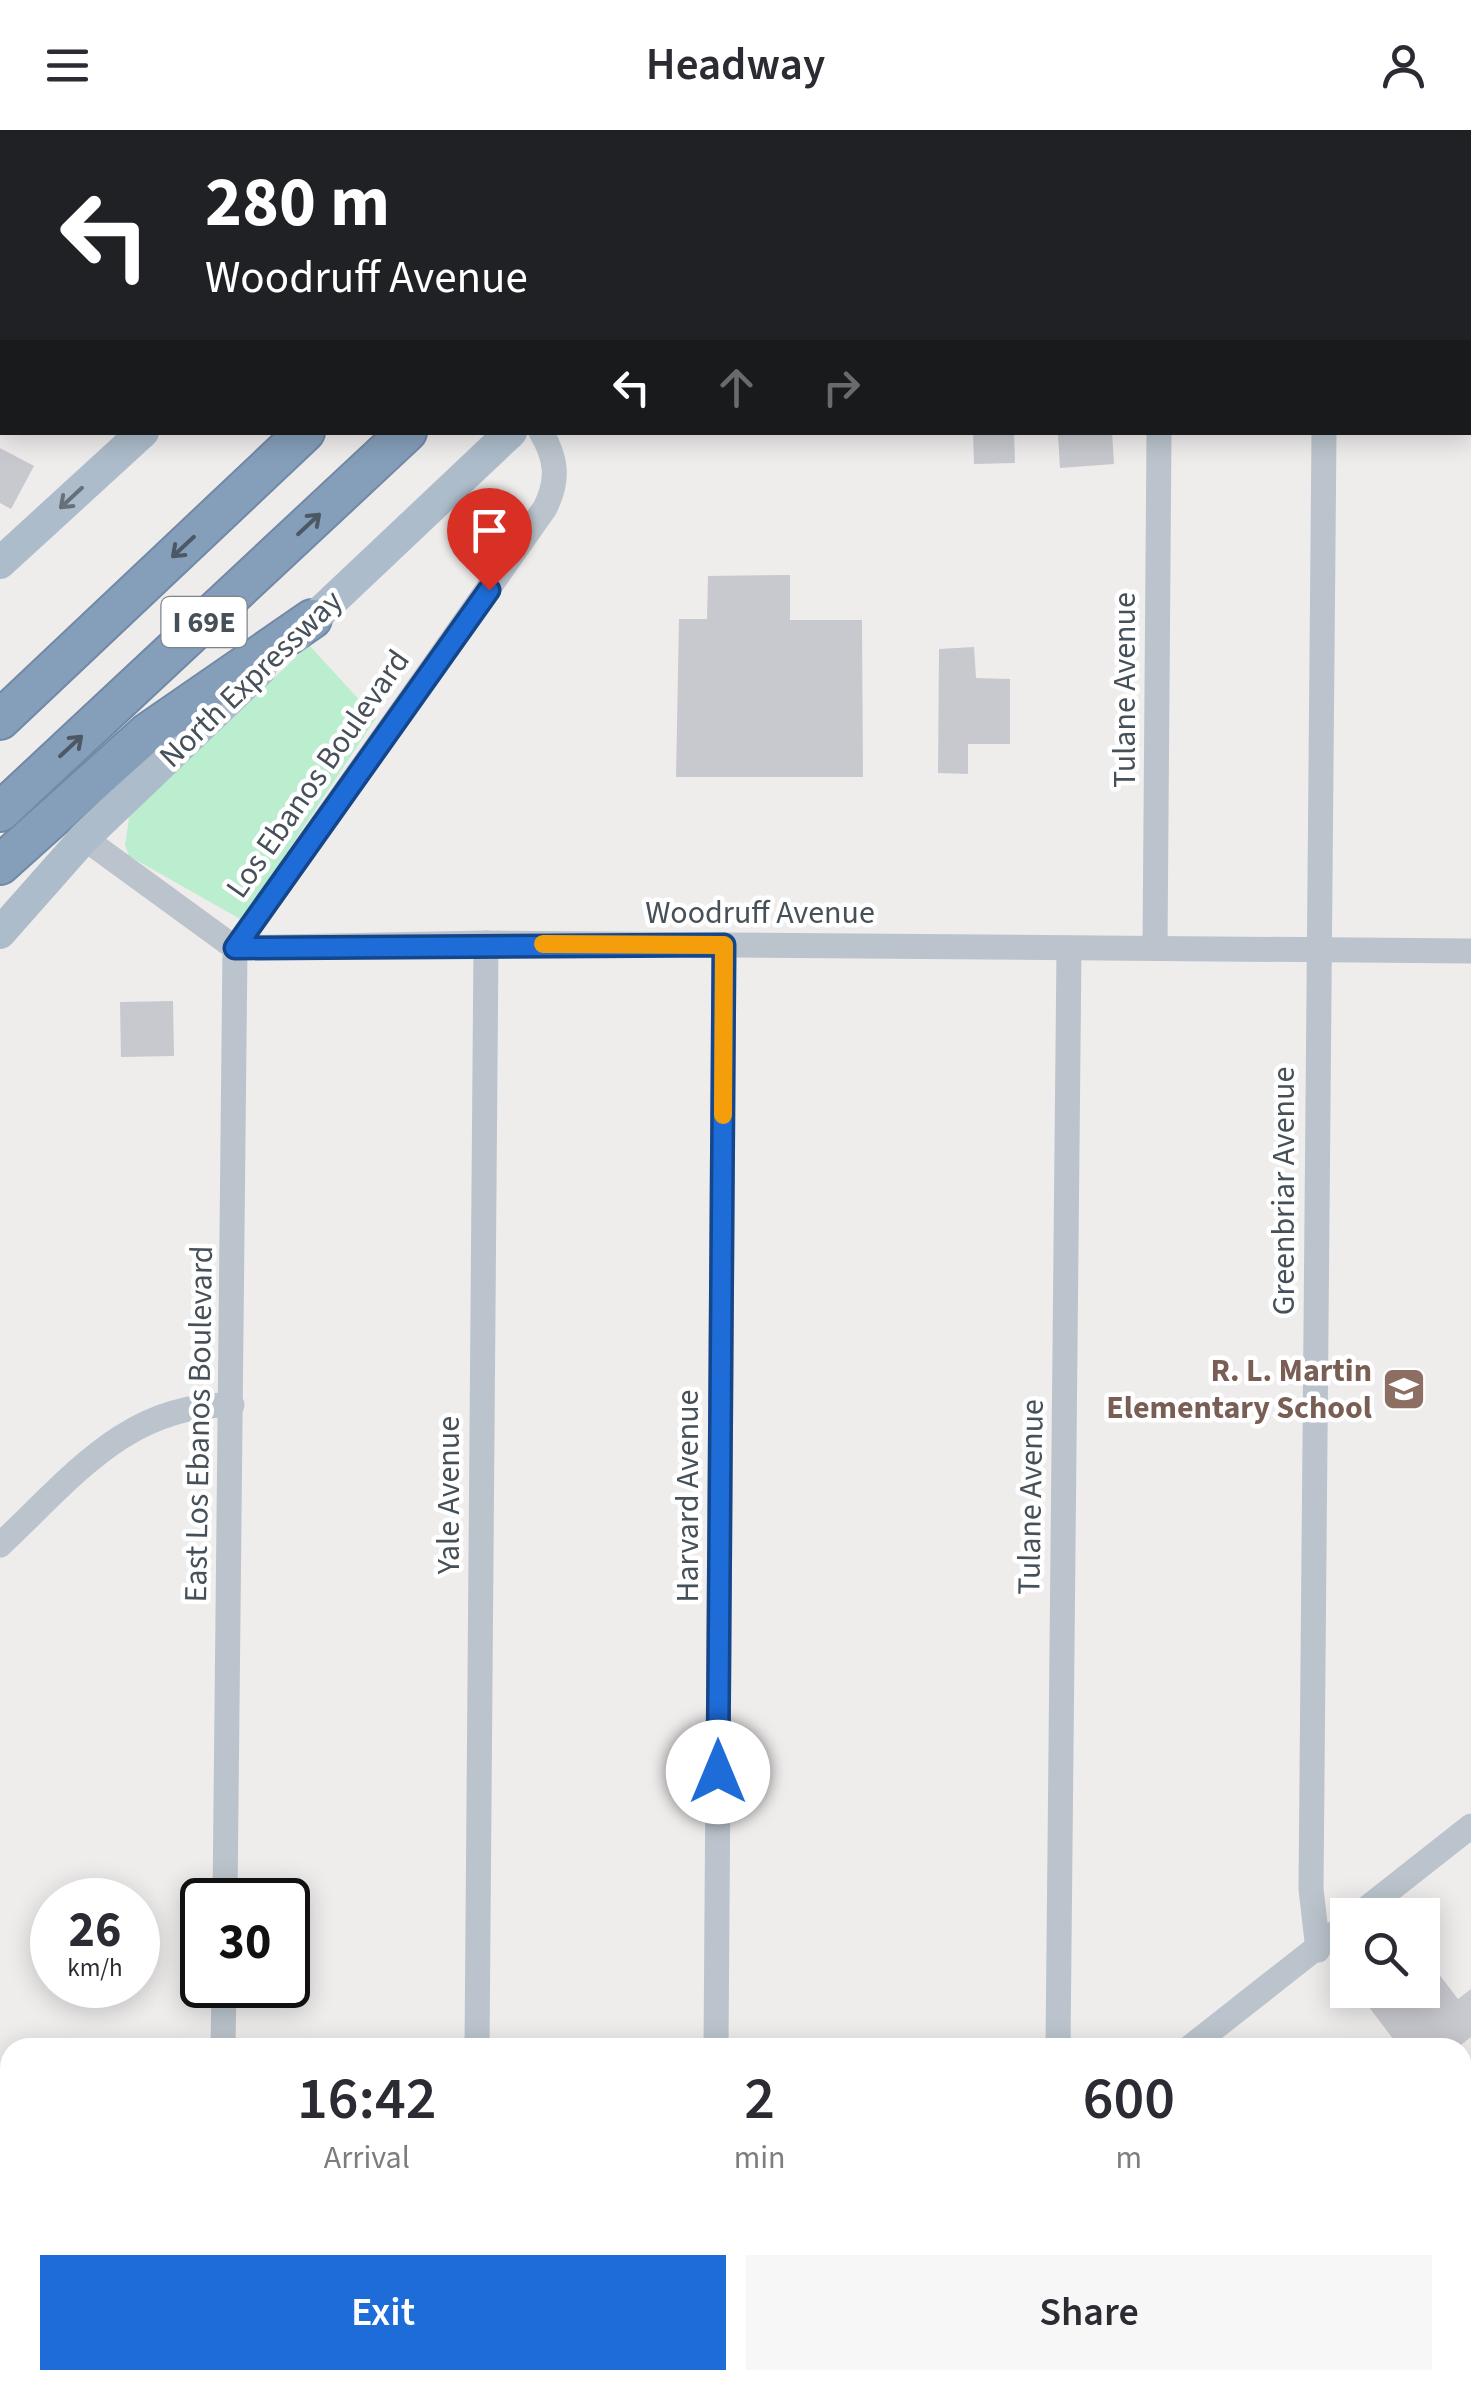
<!DOCTYPE html>
<style>
body{margin:0;font-family:"Source Sans 3",sans-serif;background:#f7f7f7;color:#2b2b33;height:100vh;display:flex;flex-direction:column;font-size:38px;white-space:nowrap}
*{box-sizing:border-box;margin:0}
p{font-size:32px;color:#7c7c81}
.icon{flex:none;width:55px;height:55px;fill:none;stroke:currentColor;stroke-width:2;stroke-linecap:round;stroke-linejoin:round}
.map{position:relative;flex:1;overflow:hidden}
.panel{position:absolute;left:0px;top:1908px;width:1472px;height:352px;display:flex;flex-direction:column;background:#fff;border-radius:30px 30px 0 0;box-shadow:0 5px 25px #0003}
.panel>*{flex:none}
.banner{position:absolute;left:0px;top:0px;width:1472px;height:305px;box-shadow:0 5px 25px #0003;background:#202124;color:#fff;overflow:hidden}
.fabs{position:absolute;left:1330px;top:1768px;display:grid;gap:20px}
.fabs a{display:grid;place-items:center;width:110px;height:110px;border-radius:0px;background:#fff;box-shadow:0 5px 25px #0003;font-size:50px}
.speed{position:absolute;left:30px;top:1748px;display:flex;gap:20px;font-size:50px;font-weight:700;text-align:center}
.speed>*{display:grid;place-content:center;width:130px;height:130px;border-radius:50%;background:#fff;box-shadow:0 5px 25px #0003;line-height:1}
.speed small{font-size:25px;font-weight:400}
.speed .limit{border:5px solid #111;border-radius:15px;background:#fff;color:#111}
.pin{position:absolute;display:grid;place-items:center;width:85px;height:85px;color:#fff;margin:-102px -42px;border-radius:50% 50% 50% 0;rotate:-45deg;box-shadow:0 0 10px #0007}
.pin .icon{rotate:45deg}
.me{position:absolute;width:110px;margin:-55px;rotate:0deg;stroke-linejoin:round;filter:drop-shadow(0 0 8px #0008)}
.turn{display:flex;align-items:center;gap:35px;height:210px;padding:0 40px;font-size:45px}
.turn .icon{width:130px;height:130px;stroke-width:2.5}
.turn b{display:block;font-size:70px;line-height:85px}
.lanes{display:flex;align-items:center;height:95px;padding:0 40px;background:#0003;justify-content:center;gap:50px;direction:ltr}
.lanes .off{opacity:.35}
.eta{display:flex;justify-content:space-evenly;align-items:center;height:170px;text-align:center}
.eta b{font-size:60px;font-weight:600;line-height:70px}
.primary-button{display:flex;gap:20px;margin-top:auto;padding:20px 40px}
.primary-button a{flex:1;height:115px;border-radius:0px;background:#1e6cd7;color:#fff;font-size:40px;font-weight:600;line-height:115px;text-align:center}
.primary-button a+a{background:#f7f7f7;color:#2b2b33}
header{display:flex;justify-content:space-between;align-items:center;height:130px;padding:0 40px;background:#fff;font-size:45px;font-weight:600}
.map>svg:first-child{display:block}
</style>
<header><svg class="icon" aria-label="menu" viewBox="0 0 24 24"><path d="M4 6h16M4 12h16M4 18h16"/></svg>Headway<svg class="icon" aria-label="person" viewBox="0 0 24 24"><circle cx="12" cy="8" r="4"/><path d="M4 21q1-7 8-7t8 7"/></svg></header>
<div class="map">
<svg width="1471" height="2258" viewBox="0 0 1471 2258">
<rect width="100%" height="100%" fill="#efecec"/>
<!-- green -->
<g fill="#bbedcf">
<path d="M309 515 376 588 242 790 129 726 125 715 130 682Z"/>
<path d="M856 2250H1102L1103 2258H856Z"/>
</g>
<g fill="none" stroke-linecap="round" stroke-linejoin="round">
<!-- canal -->
<path stroke="#89d3e8" stroke-width="20" d="M383 2V0"/>
</g>
<!-- building -->
<g fill="#c7c9cf">
<path d="M973 302H1014L1015 333 974 334Z"/>
<path d="M1112 302 1114 334 1060 338 1058 305Z"/>
<path d="M0 318 34 336 11 379 0 373Z"/>
<path d="M790 445V490H862L863 647H676L679 489H707L708 446Z"/>
<path d="M974 517 976 548 1010 549V614H968V644L938 643 939 519Z"/>
<path d="M173 871 174 926 121 927 120 872Z"/>
<path d="M1422 1822 1458 1869 1471 1859V1907L1457 1918H1400L1356 1860H1422Z"/>
</g>
<g fill="none" stroke-linecap="round" stroke-linejoin="round">
<!-- highway casing -->
<g stroke="#7189a6" stroke-width="42">
<g id="highway">
<path d="M661 2 664 0"/>
<path d="M779 2 783 0"/>
<path d="M887 2 890 0"/>
<path d="M0 590 305 302"/>
<path d="M0 682 407 302"/>
<path d="M0 735 147 603 312 489"/>
</g>
</g>
<!-- minor -->
<g stroke="#bbc4cc" stroke-width="25">
<path d="M1162 2V0"/>
<path d="M1328 2V0"/>
<path d="M84 708 235 818 486 813 1471 821"/>
<path d="M235 818 545 378C559 350 557 329 541 302"/>
<path d="M1155 818 1159 302"/>
<path d="M0 1415C71 1349 127 1273 232 1275"/>
<path d="M225 1770 235 818"/>
<path d="M1358 1785 1471 1696"/>
<path d="M1318 1820 1311 1759 1324 302"/>
<path d="M223 1918 224 1855"/>
<path d="M477 1918 486 813"/>
<path d="M716 1918 724 815"/>
<path d="M1058 1918 1069 818"/>
<path d="M1189 1918 1348 1793"/>
<path d="M0 1948H10"/>
<path d="M1462 2092H1471"/>
<path d="M718 2250V2258"/>
<path d="M1102 2250 1103 2258"/>
<path d="M1252 2250 1253 2258"/>
<path d="M215 2258V2250"/>
<path d="M466 2258V2250"/>
</g>
<!-- major -->
<g stroke="#adbccb" stroke-width="32">
<path d="M529 2 533 0"/>
<path d="M0 433 143 302"/>
<path d="M295 506 511 302"/>
<path d="M0 803 84 708 260 540"/>
</g>
<!-- highway -->
<use href="#highway" stroke="#859eba" stroke-width="38"/>
</g>
<!-- one-way arrows -->
<defs><path id="oneway-shaft" d="M-6 0H5M1.5-3L5.5 0L1.5 3" fill="none" stroke-width="1.6" stroke-linecap="round" stroke-linejoin="round" transform="scale(2.5)"/></defs>
<use stroke="#65707b" href="#oneway-shaft" transform="translate(71 368) rotate(137)"/>
<g stroke="#4c5863">
<use href="#oneway-shaft" transform="translate(309 394) rotate(-43)"/>
<use href="#oneway-shaft" transform="translate(183 417) rotate(137)"/>
<use href="#oneway-shaft" transform="translate(71 616) rotate(-43)"/>
</g>
<g fill="none" stroke-linecap="round" stroke-linejoin="round">
<!-- route casing -->
<g stroke="#14468c" stroke-width="25">
<path id="route" d="M489 460 235 818 724 815 718 1642"/>
</g>
<!-- route -->
<use href="#route" stroke="#1e6cd7" stroke-width="18"/>
<!-- slow -->
<path stroke="#f59e0b" stroke-width="18" d="M543 814 724 815 723 985"/>
</g>
<!-- icons -->
<defs>
<g id="school-square" transform="scale(2.25)"><rect x="-9" y="-9" width="18" height="18" rx="4" fill="#8d6e63" stroke="#fff"/><path d="M0-5L7-2L0 1L-7-2ZM-4 1L0 2.5L4 1V4Q0 6-4 4Z" fill="#fff"/></g>
</defs>
<g fill-rule="evenodd">
<use href="#school-square" x="1404" y="1259"/>
</g>
<g text-anchor="middle" dominant-baseline="central" stroke-width="9" stroke-linejoin="round" paint-order="stroke">
<!-- shield labels -->
<rect fill="#fff" stroke="#7e848b" stroke-width="2.5" x="161.5" y="467" width="85" height="50" rx="8"/>
<g font-size="30" font-weight="bold" fill="#465059">
<text x="204" y="492">I 69E</text>
</g>
<!-- street labels -->
<g font-size="32" fill="#465059" stroke="#fff">
<text transform="translate(251 549) rotate(-44)">North Expressway</text>
<text transform="translate(1125 560) rotate(-90)">Tulane Avenue</text>
<text transform="translate(318 644) rotate(-55)">Los Ebanos Boulevard</text>
<text x="760" y="783">Woodruff Avenue</text>
<text transform="translate(1284 1061) rotate(-90)">Greenbriar Avenue</text>
<text transform="translate(199 1294) rotate(-89)">East Los Ebanos Boulevard</text>
<text transform="translate(449 1365) rotate(-90)">Yale Avenue</text>
<text transform="translate(688 1366) rotate(-90)">Harvard Avenue</text>
<text transform="translate(1031 1367) rotate(-89)">Tulane Avenue</text>
</g>
<!-- education labels -->
<g font-size="32" font-weight="bold" fill="#785e54" stroke="#fff" text-anchor="end">
<text x="1372" y="1241">R. L. Martin<tspan x="1372" dy="37">Elementary School</tspan></text>
</g>
</g>
</svg>
<div class="fabs">
<a><svg class="icon" aria-label="search" viewBox="0 0 24 24"><circle cx="10" cy="10" r="6"/><path d="M15 15l6 6"/></svg></a>
</div>
<div class="speed"><div>26<small>km/h</small></div><div class="limit">30</div></div>
<div class="pin" style="left:489px;top:460px;background:#d93025"><svg class="icon" aria-label="arrive" viewBox="0 0 24 24"><path d="M6 21V4h12l-3 4 3 4H6"/></svg></div>
<svg class="me" style="left:718px;top:1642px" viewBox="-20 -20 40 40"><circle r="19" fill="#fff"/><path d="M0-13L10 11 0 6-10 11z" fill="#1e6cd7"/></svg>
<div class="banner">
<div class="turn"><svg class="icon" aria-label="left" viewBox="0 0 24 24"><path d="M17 20v-9H6M10 6l-5 5 5 5"/></svg><div><b>280 m</b>Woodruff Avenue</div></div>
<div class="lanes"><svg class="icon" aria-label="left" viewBox="0 0 24 24"><path d="M17 20v-9H6M10 6l-5 5 5 5"/></svg><svg class="icon off" aria-label="ahead" viewBox="0 0 24 24"><path d="M12 20V5M6 11l6-6 6 6"/></svg><svg class="icon off" aria-label="right" viewBox="0 0 24 24"><path d="M7 20v-9h11M14 6l5 5-5 5"/></svg></div>
</div>
<section class="panel">
<div class="eta">
<div><b>16:42</b><p>Arrival</p></div>
<div><b>2</b><p>min</p></div>
<div><b>600</b><p>m</p></div>
</div>
<div class="primary-button"><a>Exit</a><a>Share</a></div>
</section>
</div>
